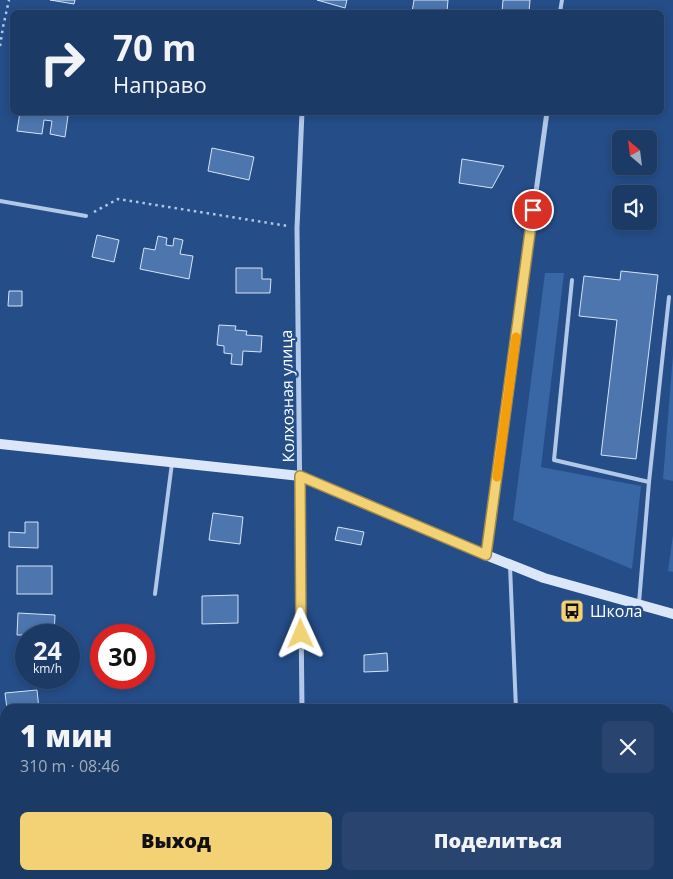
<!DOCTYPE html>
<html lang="ru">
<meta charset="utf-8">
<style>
body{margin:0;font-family:"Open Sans",sans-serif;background:#29456f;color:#f1f3f6;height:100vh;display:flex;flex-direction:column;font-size:19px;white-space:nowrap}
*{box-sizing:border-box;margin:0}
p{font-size:16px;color:#a0adbf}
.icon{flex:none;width:28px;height:28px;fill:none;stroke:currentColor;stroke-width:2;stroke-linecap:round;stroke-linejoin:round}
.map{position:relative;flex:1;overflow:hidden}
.panel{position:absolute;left:0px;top:704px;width:674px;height:176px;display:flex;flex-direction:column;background:#1c3a66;border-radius:15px 15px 0 0;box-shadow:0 2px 8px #0003,0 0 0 1px #3a547a}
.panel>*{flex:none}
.guide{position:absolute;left:10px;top:10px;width:654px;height:105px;border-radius:8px;box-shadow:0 2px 8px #0003,0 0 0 1px #3a547a;background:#1c3a66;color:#f1f3f6;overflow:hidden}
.needle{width:32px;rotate:332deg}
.buttons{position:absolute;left:612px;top:130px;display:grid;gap:10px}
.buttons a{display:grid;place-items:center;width:45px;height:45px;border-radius:8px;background:#1c3a66;box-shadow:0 2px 8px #0003,0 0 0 1px #3a547a;font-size:25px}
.speed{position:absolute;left:15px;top:624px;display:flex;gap:10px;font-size:25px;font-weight:700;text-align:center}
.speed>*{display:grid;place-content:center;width:65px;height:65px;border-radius:50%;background:#1c3a66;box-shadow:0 2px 8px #0003,0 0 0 1px #3a547a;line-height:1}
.speed small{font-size:12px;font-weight:400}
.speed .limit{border:8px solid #d22;background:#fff;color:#111}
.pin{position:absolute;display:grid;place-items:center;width:42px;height:42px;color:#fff;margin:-21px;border:2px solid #fff;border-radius:50%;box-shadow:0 1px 5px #0007}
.me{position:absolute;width:55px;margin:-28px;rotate:359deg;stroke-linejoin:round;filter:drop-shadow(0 0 4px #0008)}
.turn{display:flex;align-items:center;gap:18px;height:105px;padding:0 20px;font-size:22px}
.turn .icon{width:65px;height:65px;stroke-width:2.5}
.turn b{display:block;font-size:35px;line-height:42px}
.round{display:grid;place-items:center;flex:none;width:52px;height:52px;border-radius:8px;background:#29456f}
.overview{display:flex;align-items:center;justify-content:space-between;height:85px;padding:0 20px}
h1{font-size:30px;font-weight:800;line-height:38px}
.primary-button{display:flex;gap:10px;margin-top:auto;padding:10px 20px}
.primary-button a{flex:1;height:58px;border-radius:8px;background:#f3d275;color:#111;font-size:20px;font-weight:800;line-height:58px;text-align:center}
.primary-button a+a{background:#29456f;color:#f1f3f6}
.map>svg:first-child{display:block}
</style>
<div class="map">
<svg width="673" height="879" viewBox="0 0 673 879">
<rect width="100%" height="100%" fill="#254d88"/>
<!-- green -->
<g fill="#3966a4">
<path d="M545 273H564L541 467 641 486 632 569 513 520Z"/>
<path d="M673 355V481L663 479Z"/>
<path d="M673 535V572L668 571Z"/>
</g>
<!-- building -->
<g fill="#4d76af" stroke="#d5e3f7">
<path d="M50 0H75L74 4Z"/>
<path d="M317 0H347L345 8Z"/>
<path d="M414 0H448L447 12H412Z"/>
<path d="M503 0H530L529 12H502Z"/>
<path d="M20 112H56V114L68 116 65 137 50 134 52 121 44 120 42 134 17 131Z"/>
<path d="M212 148 254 157 249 180 208 171Z"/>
<path d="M462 159 504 166 492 188 459 183Z"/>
<path d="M97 235 119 240 114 262 92 257Z"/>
<path d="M158 236 167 238 166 245 173 246 174 238 183 240 180 254 193 256 189 279 140 269 144 248 155 250Z"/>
<path d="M236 268H262V279H271L270 293H236Z"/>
<path d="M621 271 658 275 636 459 601 455 617 320 579 316 584 276 620 280Z"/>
<path d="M9 291H22V306H8Z"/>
<path d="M219 325 236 326 235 330 247 331 246 335 262 336 261 352 243 351 242 365 231 364 232 354 224 353V346L217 345Z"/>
<path d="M213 513 243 517 240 544 209 540Z"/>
<path d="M25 522H38V548L9 547V532L25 533Z"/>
<path d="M338 527 364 532 361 545 335 540Z"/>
<rect x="17" y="566" width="35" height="28"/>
<path d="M238 595V623L202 624V596Z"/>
<path d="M18 613 55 615 54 635H17Z"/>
<path d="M387 653 388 671 364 672V655Z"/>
<path d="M37 690 39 709H7L5 693Z"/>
<rect x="0" y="818" width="5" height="22"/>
<path d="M409 875H458L435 877V879H410Z"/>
</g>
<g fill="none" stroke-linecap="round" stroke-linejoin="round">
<!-- path -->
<g stroke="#b1c8e9" stroke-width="2.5" stroke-dasharray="2.5 4" stroke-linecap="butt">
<path d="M0 46 3 27 9 0"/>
<path d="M94 212 118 199 288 226"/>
</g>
<!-- lane -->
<g stroke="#b1c8e9" stroke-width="4">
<path d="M560 12 562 0"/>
<path d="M0 201 86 216"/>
<path d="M572 280 554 460 649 482"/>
<path d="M510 566 516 709"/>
<path d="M155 594 172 463"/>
<path d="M639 603 649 482 669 297"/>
<path d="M523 875V879"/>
</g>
<!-- street -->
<g stroke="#b1c8e9" stroke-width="5">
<path d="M302 112 297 228 302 709"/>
<path d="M486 555 547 112"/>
<path d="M303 875V879"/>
</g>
<!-- secondary -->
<path stroke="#dbe7f8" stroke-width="10" d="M0 444 300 476 486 555 544 578 673 614"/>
</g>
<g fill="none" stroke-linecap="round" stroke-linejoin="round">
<!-- route casing -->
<g stroke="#9e884c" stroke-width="12">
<path id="route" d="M301 634 300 476 486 555 533 210"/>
</g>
<!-- route -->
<use href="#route" stroke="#f3d275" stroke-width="9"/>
<!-- slow -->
<path stroke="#f59e0b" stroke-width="9" d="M497 477 516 337"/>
</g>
<!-- icons -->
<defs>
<g id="bus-square" transform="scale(1.25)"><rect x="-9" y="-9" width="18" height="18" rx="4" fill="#f3d275" stroke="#254d88"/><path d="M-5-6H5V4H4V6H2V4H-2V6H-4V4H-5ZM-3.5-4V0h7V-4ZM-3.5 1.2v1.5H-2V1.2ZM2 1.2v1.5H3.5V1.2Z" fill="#111"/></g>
</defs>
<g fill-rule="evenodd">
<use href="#bus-square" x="572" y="611"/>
</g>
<g text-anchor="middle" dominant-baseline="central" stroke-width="4.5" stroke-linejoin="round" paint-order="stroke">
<!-- street labels -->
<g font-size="16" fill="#fff" stroke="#254d88">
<text transform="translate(287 396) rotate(-91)">Колхозная улица</text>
</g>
<!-- poi labels -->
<g font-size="16" fill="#fff" stroke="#254d88" text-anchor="start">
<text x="590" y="611">Школа</text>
</g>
</g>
</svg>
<div class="buttons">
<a><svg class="needle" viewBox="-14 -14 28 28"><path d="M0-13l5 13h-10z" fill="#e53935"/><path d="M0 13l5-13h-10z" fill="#a0adbf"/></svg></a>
<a><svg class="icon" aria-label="sound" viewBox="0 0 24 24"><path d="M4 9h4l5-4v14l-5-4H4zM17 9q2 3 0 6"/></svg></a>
</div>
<div class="speed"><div>24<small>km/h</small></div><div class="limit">30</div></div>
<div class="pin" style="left:533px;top:210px;background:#d93025"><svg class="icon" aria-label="arrive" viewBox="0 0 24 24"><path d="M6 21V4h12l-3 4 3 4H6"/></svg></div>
<svg class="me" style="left:301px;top:634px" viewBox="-20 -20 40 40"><path d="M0-17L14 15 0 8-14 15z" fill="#f3d275" stroke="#fff" stroke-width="4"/></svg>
<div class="guide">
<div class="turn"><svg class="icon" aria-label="right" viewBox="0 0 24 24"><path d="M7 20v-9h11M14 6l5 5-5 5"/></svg><div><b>70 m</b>Направо</div></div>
</div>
<section class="panel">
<div class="overview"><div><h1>1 мин</h1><p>310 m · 08:46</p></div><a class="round"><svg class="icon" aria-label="close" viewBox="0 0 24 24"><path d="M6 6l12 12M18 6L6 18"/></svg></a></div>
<div class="primary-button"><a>Выход</a><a>Поделиться</a></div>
</section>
</div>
